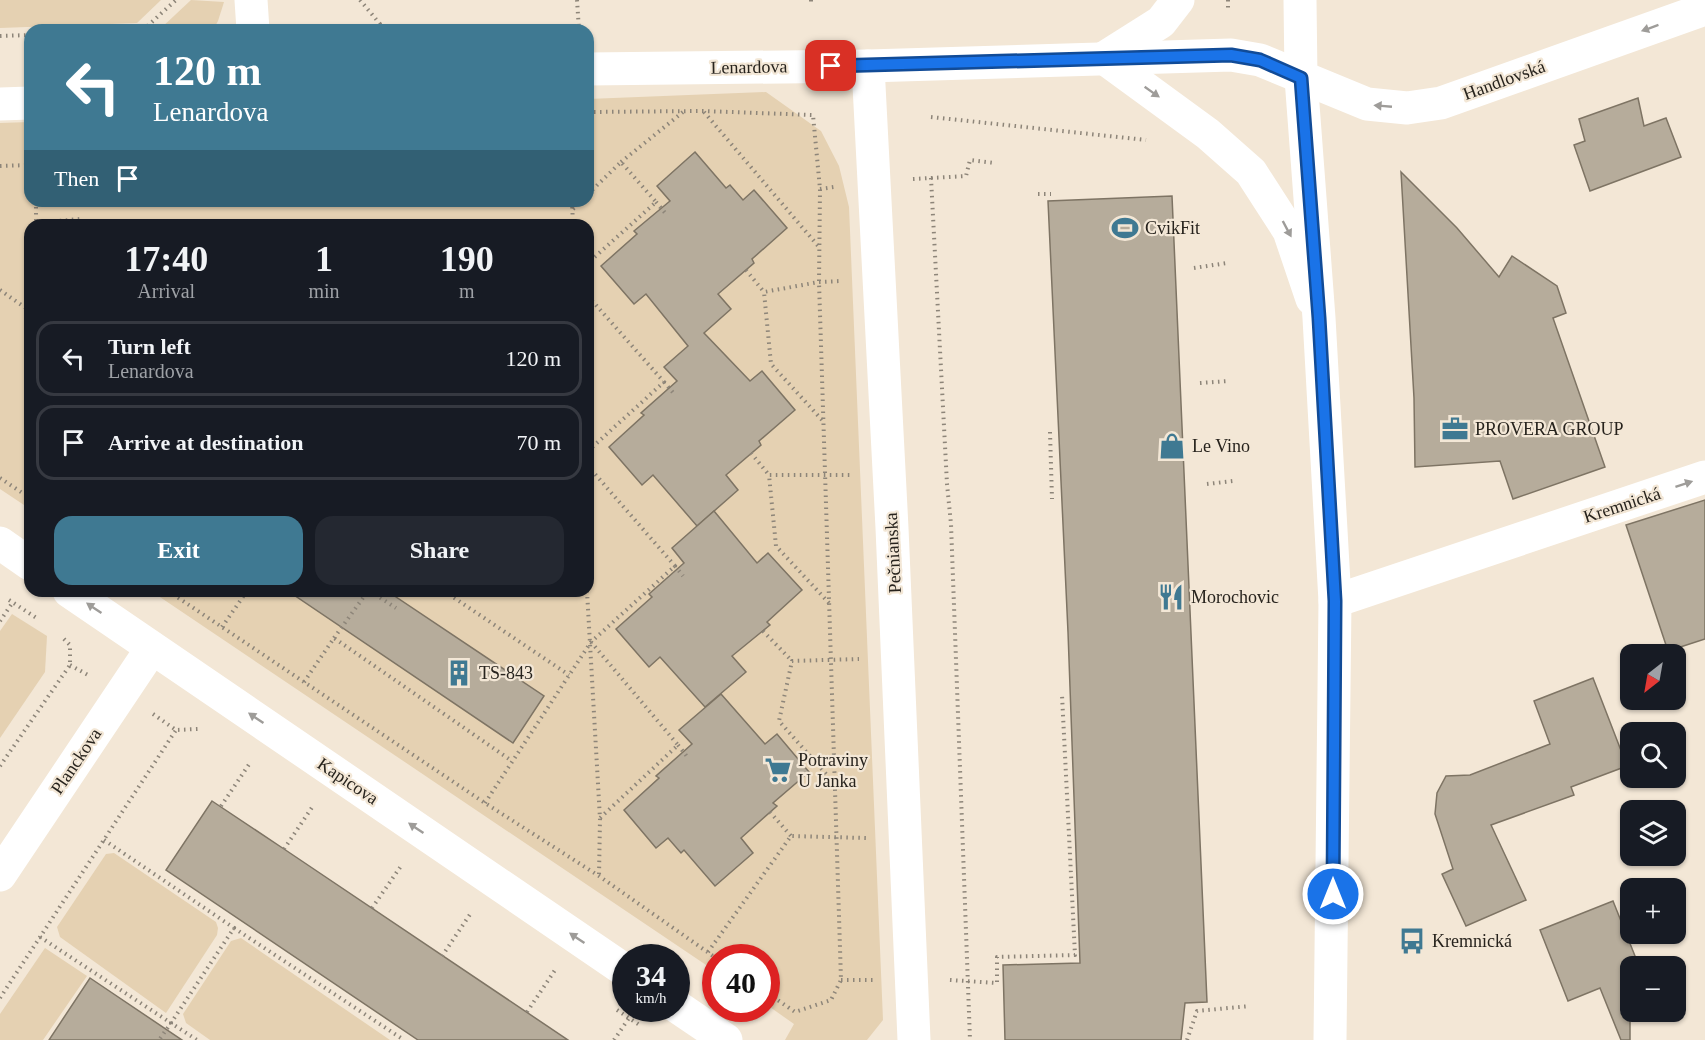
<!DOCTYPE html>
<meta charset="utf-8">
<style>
body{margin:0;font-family:"Times New Roman",serif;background:#242831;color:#f1f3f6;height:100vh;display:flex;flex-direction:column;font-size:22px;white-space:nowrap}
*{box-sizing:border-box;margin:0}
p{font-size:20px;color:#9ea1a6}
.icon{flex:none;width:33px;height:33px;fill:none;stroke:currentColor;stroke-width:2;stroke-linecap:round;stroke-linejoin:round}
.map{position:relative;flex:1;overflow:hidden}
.panel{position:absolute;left:24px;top:219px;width:570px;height:378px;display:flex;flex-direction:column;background:#171b24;border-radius:18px;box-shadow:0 2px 4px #0004}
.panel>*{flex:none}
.top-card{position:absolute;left:24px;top:24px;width:570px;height:183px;border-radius:18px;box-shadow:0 2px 4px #0004;background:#3f7992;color:#fff;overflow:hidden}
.needle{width:39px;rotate:211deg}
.controls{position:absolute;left:1620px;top:644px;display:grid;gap:12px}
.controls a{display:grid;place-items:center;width:66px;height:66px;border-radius:12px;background:#171b24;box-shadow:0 2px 4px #0004;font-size:30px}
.speed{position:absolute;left:612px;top:944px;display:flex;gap:12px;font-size:30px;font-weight:700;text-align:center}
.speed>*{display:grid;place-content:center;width:78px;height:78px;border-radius:50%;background:#171b24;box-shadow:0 2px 4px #0004;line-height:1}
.speed small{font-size:15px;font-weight:400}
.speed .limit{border:9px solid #d22;background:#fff;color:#111}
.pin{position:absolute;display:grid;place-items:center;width:51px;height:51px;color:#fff;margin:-26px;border-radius:12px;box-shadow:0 3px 9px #0006}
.me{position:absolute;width:66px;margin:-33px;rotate:0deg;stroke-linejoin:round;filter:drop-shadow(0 0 4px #0008)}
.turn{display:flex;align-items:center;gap:21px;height:126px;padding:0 30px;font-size:27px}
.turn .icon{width:78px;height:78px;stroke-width:2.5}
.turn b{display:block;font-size:42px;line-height:51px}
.then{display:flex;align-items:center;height:57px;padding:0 30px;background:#0003;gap:12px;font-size:22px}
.eta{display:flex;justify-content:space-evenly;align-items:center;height:102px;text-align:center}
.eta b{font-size:36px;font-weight:600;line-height:42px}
.action{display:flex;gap:12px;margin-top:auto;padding:12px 30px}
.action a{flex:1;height:69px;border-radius:18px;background:#3f7992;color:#fff;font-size:24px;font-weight:600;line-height:69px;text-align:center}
.action a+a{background:#242831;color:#f1f3f6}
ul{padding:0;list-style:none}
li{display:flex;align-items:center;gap:18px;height:75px;margin:0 12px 9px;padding:0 18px;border:3px solid #363941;border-radius:18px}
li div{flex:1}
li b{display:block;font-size:22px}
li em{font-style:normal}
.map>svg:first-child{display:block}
</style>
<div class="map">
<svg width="1705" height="1040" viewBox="0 0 1705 1040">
<rect width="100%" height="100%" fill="#f3e7d6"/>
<!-- green -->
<g fill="#e5d1b2">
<path d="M0 0H161L137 23 0 28Z"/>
<path d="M191 0 224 2 218 21 213 30H159Z"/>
<path d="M766 92 821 131 839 166 849 207 883 1020 867 1040H785L794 1024 767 1005 766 957H716L715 971 151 591H588V225H30V509L0 489V123L30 122V201H588V99Z"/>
<path d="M12 614 47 636 45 672 0 738V631Z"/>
<path d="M114 853 216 922 218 928 217 935 166 1013 60 937 57 927 106 854Z"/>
<path d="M241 938 390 1040H210L186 1023 183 1014 231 941Z"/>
<path d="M45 948 87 976 43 1040H0V1014Z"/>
</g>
<!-- building -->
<g fill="#b6ac9b" stroke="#7e7464" stroke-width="1.5">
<path d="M1638 98 1644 126 1666 118 1681 157 1590 191 1574 145 1585 141 1579 119Z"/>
<path d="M695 152 726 188 730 185 743 200 754 190 787 228 752 259 754 263 718 294 731 309 704 333 750 381 762 371 795 410 759 441 761 445 726 475 738 490 697 526 653 475 642 485 609 447 644 415 641 413 677 381 664 367 688 346 646 294 634 304 601 266 637 234 634 231 670 201 657 186Z"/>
<path d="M1401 172 1457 228 1499 277 1512 256 1557 286 1566 313 1553 318 1605 467 1513 499 1500 461 1415 467 1414 398Z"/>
<path d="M1172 196 1207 1002 1185 1003 1181 1040H1005L1003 965 1080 963 1068 632 1048 201Z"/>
<path d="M1705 500V639L1668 651 1626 525Z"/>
<path d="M714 511 757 563 768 553 802 590 767 622 770 625 732 656 746 672 705 707 660 657 649 667 616 629 652 597 649 594 684 563 672 548Z"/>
<path d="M288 591H387L544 696 513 743Z"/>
<path d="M1593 678 1627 766 1571 787 1574 795 1491 825 1526 900 1466 926 1442 874 1453 869 1435 814 1437 793 1446 776 1470 775 1550 744 1534 701Z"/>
<path d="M721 694 765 744 777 734 809 772 773 803 777 806 741 838 753 853 715 886 684 850 681 853 668 838 656 848 624 810 659 778 656 776 692 744 679 730Z"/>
<path d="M212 801 284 849 568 1040H418L166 870Z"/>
<path d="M1613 901 1639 966H1630V1040H1621L1600 988 1568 1001 1540 930Z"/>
<path d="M90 978 182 1040H49Z"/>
</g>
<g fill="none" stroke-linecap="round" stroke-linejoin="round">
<!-- path -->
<g stroke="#8d8579" stroke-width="4" stroke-dasharray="1.5 4.5" stroke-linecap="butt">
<path d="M360 0 380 24V30"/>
<path d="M577 0 579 30"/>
<path d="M811 0V2"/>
<path d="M1228 0V8"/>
<path d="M143 30 176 0"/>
<path d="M0 36 30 35"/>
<path d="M588 112 703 111 813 115 820 189 819 282 841 980 831 1000 795 1012 766 992"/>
<path d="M704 112 819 247"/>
<path d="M931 117 1146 140"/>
<path d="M621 162 683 112"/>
<path d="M0 166 30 165"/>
<path d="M931 178 966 176 970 160 995 163"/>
<path d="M913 179 931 178 947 484 951 524 970 1040"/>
<path d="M820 189 834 187"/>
<path d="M588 194 621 162 656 202 588 263"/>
<path d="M1038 194H1051"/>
<path d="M36 201V224"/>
<path d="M572 201 573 225"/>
<path d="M524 202 534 201"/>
<path d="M656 202 666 214"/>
<path d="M573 209 581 201"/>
<path d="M264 221V225"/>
<path d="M36 223 80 219 88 225"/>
<path d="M1194 268 1227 263"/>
<path d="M746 270 764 292"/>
<path d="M0 290 30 311"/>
<path d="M588 296 664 382 588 451"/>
<path d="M664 382 675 395"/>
<path d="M1200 383 1229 381"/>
<path d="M822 420 771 364 764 292 819 282 841 281"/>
<path d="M1050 432 1052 499"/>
<path d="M751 453 769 475"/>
<path d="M0 478 30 498"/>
<path d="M1207 484 1233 481"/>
<path d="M675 566 683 576"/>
<path d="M168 591 485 803 599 876 716 958"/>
<path d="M370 591 396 608"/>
<path d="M444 591 569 675"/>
<path d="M587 591 600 819 599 876"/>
<path d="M9 600 38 619"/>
<path d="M829 603 776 546 769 475H850"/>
<path d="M0 621 13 602"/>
<path d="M222 627 247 591"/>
<path d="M763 631 792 661"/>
<path d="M334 638 368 591"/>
<path d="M591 642 678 745 600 818"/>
<path d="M70 665 88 675"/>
<path d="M304 682 334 638 512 761"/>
<path d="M153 714 176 730 198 729"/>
<path d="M678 745 689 759"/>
<path d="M0 766 70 665V645L61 636"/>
<path d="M834 783 779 721 792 661 859 659"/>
<path d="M485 803 591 642 675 566 588 466"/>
<path d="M221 806 250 763"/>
<path d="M770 812 791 836"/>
<path d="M104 840 234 928 171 1023 197 1040"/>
<path d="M284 849 313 806"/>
<path d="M372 908 401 866"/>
<path d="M234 928 404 1040"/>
<path d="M40 937 171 1023 159 1040"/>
<path d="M708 952 791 836 866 838"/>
<path d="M442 956 471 913"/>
<path d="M841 980H873"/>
<path d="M950 980 997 983V957L1075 955 1062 695"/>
<path d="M0 998 176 730"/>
<path d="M617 1010 641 1026"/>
<path d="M527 1012 555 970"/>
<path d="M614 1040 629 1018"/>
<path d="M1187 1040 1197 1011 1250 1006"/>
</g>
<!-- street -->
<g stroke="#fff" stroke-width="33">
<path d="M251 0 253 30"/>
<path d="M1104 58 1208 134 1251 172 1289 231 1312 299"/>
<path d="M1104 58 1161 22 1178 0"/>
<path d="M868 66 892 528 914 1040"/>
<path d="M588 69 868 66 1231 55 1260 60 1367 104 1407 108 1441 103 1705 9"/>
<path d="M0 104 30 103"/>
<path d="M0 543 30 564"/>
<path d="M69 591 626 971"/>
<path d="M1335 601 1705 477"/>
<path d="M0 875 152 648"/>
<path d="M676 1006 726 1040"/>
</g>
<!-- secondary -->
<path stroke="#fff" stroke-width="33" d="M1300 0 1301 78 1319 318 1335 601 1330 1040"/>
</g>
<!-- one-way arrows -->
<defs><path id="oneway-solid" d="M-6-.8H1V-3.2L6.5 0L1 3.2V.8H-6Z" transform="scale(1.5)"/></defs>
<g fill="#9e9c99">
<use href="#oneway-solid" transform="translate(1650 28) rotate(160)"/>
<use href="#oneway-solid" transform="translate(1152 92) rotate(35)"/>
<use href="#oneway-solid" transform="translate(1383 106) rotate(-175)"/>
<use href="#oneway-solid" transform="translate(1287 229) rotate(62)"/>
<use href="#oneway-solid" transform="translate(1684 484) rotate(-18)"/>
<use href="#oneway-solid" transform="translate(94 608) rotate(-146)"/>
<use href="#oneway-solid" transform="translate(256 718) rotate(-146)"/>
<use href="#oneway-solid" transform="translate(416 828) rotate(-146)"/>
<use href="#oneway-solid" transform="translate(577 938) rotate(-146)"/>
</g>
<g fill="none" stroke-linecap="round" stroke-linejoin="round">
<!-- route casing -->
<g stroke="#114b97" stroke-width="15">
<path id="route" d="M831 66 1231 55 1260 60 1301 78 1319 318 1335 601 1333 894"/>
</g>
<!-- route -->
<use href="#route" stroke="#1a73e8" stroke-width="10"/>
</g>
<!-- icons -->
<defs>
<g id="stadium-bare" transform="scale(2.07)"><path d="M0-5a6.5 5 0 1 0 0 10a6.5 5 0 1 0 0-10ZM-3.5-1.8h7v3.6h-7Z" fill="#3f7992" stroke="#f3e7d6" stroke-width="2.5" paint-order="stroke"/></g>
<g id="office-bare" transform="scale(2.07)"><path d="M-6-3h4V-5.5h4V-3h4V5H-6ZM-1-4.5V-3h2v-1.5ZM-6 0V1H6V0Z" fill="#3f7992" stroke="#f3e7d6" stroke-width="2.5" paint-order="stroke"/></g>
<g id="shop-bare" transform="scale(2.07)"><path d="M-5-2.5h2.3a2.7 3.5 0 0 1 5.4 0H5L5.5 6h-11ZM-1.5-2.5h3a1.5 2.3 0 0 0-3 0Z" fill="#3f7992" stroke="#f3e7d6" stroke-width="2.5" paint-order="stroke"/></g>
<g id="restaurant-bare" transform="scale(2.07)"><path d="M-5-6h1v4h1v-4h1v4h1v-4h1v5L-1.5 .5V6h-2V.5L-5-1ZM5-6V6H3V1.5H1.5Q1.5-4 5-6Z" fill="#3f7992" stroke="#f3e7d6" stroke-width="2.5" paint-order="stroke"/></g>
<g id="building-bare" transform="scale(2.07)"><path d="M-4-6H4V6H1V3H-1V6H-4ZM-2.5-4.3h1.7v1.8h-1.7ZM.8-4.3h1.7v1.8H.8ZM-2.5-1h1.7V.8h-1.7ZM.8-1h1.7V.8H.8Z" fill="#3f7992" stroke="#f3e7d6" stroke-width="2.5" paint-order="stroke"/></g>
<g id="supermarket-bare" transform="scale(2.07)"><path d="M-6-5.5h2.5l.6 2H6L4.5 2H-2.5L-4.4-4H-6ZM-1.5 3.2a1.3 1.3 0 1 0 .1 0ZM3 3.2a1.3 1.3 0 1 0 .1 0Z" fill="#3f7992" stroke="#f3e7d6" stroke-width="2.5" paint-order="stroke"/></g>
<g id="bus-bare" transform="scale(2.07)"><path d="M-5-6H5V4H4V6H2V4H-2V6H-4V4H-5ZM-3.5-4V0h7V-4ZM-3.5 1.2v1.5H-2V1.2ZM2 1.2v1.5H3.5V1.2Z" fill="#3f7992" stroke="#f3e7d6" stroke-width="2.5" paint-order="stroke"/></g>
</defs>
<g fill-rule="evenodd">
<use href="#stadium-bare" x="1125" y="228"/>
<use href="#office-bare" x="1455" y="429"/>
<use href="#shop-bare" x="1172" y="446"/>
<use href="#restaurant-bare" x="1171" y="597"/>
<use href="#building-bare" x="459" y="673"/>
<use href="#supermarket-bare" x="778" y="770"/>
<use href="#bus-bare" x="1412" y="941"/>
</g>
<g text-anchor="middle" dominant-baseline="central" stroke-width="4.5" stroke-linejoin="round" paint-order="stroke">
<!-- street labels -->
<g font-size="18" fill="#27231d" stroke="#f3e7d6">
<text transform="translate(749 67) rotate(-1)">Lenardova</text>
<text transform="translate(1504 80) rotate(-20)">Handlovská</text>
<text transform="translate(1622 505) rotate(-18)">Kremnická</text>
<text transform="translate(893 553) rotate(-93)">Pečnianska</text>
<text transform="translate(76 761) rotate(-56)">Planckova</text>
<text transform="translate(348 781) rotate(34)">Kapicova</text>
</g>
<!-- poi labels -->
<g font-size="18" fill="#27231d" stroke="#f3e7d6" text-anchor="start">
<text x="1145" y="228">CvikFit</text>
<text x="1475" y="429">PROVERA GROUP</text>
<text x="1192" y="446">Le Vino</text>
<text x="1191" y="597">Morochovic</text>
<text x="479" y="673">TS-843</text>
<text x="798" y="760">Potraviny<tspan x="798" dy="21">U Janka</tspan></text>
<text x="1432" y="941">Kremnická</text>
</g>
</g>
</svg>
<div class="controls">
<a><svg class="needle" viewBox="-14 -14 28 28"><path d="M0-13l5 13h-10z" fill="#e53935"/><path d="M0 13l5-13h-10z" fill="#9ea1a6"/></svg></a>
<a><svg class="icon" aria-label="search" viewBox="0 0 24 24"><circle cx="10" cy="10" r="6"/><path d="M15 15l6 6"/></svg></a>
<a><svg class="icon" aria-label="layers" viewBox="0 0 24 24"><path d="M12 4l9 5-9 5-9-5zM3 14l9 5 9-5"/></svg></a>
<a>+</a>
<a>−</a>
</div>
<div class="speed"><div>34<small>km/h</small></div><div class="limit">40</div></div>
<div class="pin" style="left:831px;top:66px;background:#d93025"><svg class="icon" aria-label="arrive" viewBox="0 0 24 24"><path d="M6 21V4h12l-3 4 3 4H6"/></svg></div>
<svg class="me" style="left:1333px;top:894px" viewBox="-20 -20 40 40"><circle r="17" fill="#1a73e8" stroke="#fff" stroke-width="3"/><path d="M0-11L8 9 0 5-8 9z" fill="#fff"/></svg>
<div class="top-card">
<div class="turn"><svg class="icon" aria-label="left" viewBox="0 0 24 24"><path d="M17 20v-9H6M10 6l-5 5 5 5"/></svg><div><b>120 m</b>Lenardova</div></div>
<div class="then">Then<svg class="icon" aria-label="arrive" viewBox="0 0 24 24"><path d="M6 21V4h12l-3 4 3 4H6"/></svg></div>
</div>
<section class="panel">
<div class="eta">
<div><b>17:40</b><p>Arrival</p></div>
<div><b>1</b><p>min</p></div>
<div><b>190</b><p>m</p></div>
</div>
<ul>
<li><svg class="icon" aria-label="left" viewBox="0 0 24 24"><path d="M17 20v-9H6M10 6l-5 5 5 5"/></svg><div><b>Turn left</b><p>Lenardova</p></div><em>120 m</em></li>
<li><svg class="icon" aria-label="arrive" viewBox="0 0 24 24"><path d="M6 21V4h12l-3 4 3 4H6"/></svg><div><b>Arrive at destination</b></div><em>70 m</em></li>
</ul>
<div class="action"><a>Exit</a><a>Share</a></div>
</section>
</div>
